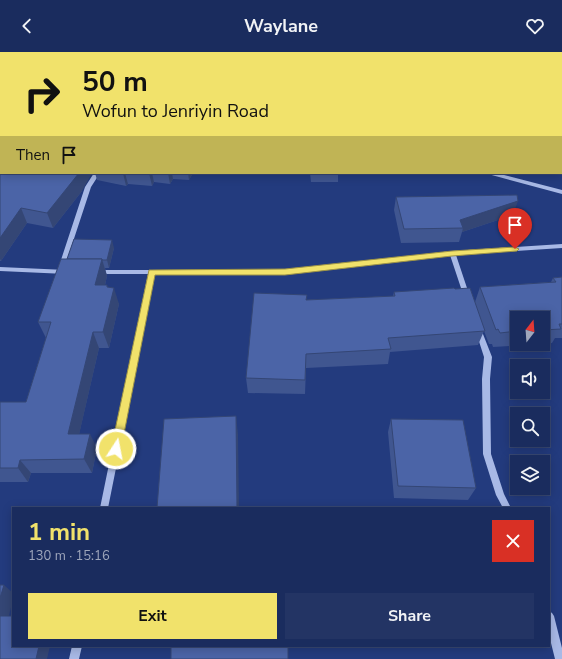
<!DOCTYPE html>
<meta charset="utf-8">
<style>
body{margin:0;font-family:"Nunito Sans",sans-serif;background:#233464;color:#f1f3f6;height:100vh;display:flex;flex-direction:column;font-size:15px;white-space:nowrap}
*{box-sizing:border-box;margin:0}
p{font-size:13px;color:#9fa7bc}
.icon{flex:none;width:22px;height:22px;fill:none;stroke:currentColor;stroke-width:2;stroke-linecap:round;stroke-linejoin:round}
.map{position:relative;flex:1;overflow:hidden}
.drawer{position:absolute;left:12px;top:455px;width:538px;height:140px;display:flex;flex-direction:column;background:#1a2c5e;border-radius:0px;box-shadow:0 2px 10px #0003,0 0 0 1px #384873}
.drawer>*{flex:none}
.hud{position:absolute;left:0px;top:0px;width:562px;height:122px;box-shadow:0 2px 10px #0003,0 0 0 1px #384873;background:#f1e26b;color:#111;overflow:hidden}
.needle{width:26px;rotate:17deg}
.tools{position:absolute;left:510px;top:259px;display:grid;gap:8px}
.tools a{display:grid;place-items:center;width:40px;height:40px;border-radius:0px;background:#1a2c5e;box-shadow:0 2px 10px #0003,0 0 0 1px #384873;font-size:20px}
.pin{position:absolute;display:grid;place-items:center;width:34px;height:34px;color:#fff;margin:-41px -17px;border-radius:50% 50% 50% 0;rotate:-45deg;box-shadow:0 0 4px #0007}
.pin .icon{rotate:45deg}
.me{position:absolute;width:44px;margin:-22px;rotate:11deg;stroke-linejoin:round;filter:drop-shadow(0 0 3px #0008)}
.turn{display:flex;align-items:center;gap:14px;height:84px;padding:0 16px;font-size:18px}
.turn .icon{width:52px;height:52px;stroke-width:2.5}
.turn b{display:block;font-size:28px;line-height:34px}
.then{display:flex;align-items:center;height:38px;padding:0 16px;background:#0003;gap:8px;font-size:15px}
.round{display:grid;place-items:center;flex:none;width:42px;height:42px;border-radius:0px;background:#233464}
.overview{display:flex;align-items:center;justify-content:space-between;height:68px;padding:0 16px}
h1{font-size:24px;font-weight:700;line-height:30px;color:#f1e26b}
.action{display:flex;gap:8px;margin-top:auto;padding:8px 16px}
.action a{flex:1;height:46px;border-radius:0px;background:#f1e26b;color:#111;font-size:16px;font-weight:700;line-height:46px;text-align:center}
.action a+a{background:#233464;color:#f1f3f6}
header{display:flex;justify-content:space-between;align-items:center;height:52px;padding:0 16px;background:#1a2c5e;font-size:18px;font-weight:700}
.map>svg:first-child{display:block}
</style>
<header><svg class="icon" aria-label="back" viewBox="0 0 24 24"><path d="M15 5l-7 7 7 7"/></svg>Waylane<svg class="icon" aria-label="heart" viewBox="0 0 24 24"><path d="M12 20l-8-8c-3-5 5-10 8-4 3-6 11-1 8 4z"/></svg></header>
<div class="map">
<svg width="562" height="607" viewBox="0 0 562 607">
<rect width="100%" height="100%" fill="#233b7e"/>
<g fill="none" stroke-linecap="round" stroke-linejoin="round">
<!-- minor -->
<g fill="#a8b9e6" fill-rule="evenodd">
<path d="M247 0H252L253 1H248Z"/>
<path d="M94 121H100L91 135 65 214 64 216H60L59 214 85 135Z"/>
<path d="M487 121H496L562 138V142L488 122Z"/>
<path d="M562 192V196L456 203 470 245 467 247 464 245 450 203 285 222H155L108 456H100L148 222H98L95 220 96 218H285L452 199Z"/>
<path d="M0 215 66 218 69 220 66 222 0 219Z"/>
<path d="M478 274 481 277 492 305 490 327 491 402 504 442 511 456H503L496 443 483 402 482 327 484 305 475 277Z"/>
<path d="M549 559 552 561 554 564 562 596V607H555L549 583Z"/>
<path d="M72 594H82L79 607H69Z"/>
</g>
</g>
<!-- wall -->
<g fill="#405690">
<path d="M302 0H562V108L561 106V1H303Z"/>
<path d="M0 41H1V121L82 139 53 176 27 171 1 209H0Z"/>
<path d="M95 121H193L189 128 173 127 170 132 154 130 152 134 128 132 126 134 97 128Z"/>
<path d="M310 121H374V123H338V130H311Z"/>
<path d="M396 145 513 163 462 180 459 190 401 191 394 158Z"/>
<path d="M114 196 109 216H105L107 224 105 233 108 235 119 252 109 296H99L79 382 97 396 92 421H31L28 430H0V350H26L46 286 38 270 67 207Z"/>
<path d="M562 225V286H555L552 291 543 292V266H517V292H542L493 295 492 292H489L484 279 478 293 390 300 388 312 306 316 305 342 248 341 246 326 306 248 393 244 394 240 455 237 475 250 480 235 551 230 553 226Z"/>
<path d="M391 367 476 436 468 448 394 446 388 380Z"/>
<path d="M171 594H311V595H288Z"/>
</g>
<!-- shaded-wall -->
<g fill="#344675">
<path d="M19 0H37L36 1H18Z"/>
<path d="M1 18V37L0 38V19Z"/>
<path d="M79 121H92L82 139 53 176 47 161Z"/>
<path d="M123 121H125L128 132 126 134Z"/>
<path d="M149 121H152L154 130 152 134Z"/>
<path d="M168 121H172L173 127 170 132Z"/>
<path d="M188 121H193L189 128Z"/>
<path d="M518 149 513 163 462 180 463 176 460 168Z"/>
<path d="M21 156 27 171 1 209 0 207V186Z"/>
<path d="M112 188 114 196 109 216 107 208Z"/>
<path d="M102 207 107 224 101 250 95 233Z"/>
<path d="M107 233 111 246 114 236 119 252 109 296 103 280Z"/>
<path d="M93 280 99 296 76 396 68 382Z"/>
<path d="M236 364 238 382 239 456H237Z"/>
<path d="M90 382 97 396 92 421 84 407Z"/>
<path d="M20 408 31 421 28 430 18 416Z"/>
<path d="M4 533 13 541V548L7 571 0 567V546Z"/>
<path d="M39 594H50L47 607H36Z"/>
</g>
<!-- building -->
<g fill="#4b64a7" stroke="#344675">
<path d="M0 0H19L18 1H1V18L0 19Z"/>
<path d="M313 0H562V79L561 77V1H314Z"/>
<rect x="0" y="41" width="1" height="33"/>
<path d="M1 83V121H79L47 161 21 156 0 186V84Z"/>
<path d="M517 143 518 149 460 168 463 176 404 177 396 145Z"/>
<path d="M74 187 112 188 107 208H102V207H67Z"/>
<path d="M61 207H102L95 233H107V235L114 236 103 280H93L68 382H90L84 407 20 408 18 416H0V350H26L51 270H38Z"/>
<path d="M562 225V272H559L561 277 543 278V266H517V279L500 281 498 277 496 278 480 235 556 230 553 226Z"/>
<path d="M454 236 455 237 470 236 485 279 388 286 391 297 306 302 305 328 246 326 254 241 307 243 306 248 395 244 394 240Z"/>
<path d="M236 364 237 456H157L164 367Z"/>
<path d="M391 367 463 368 476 436 398 434Z"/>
<path d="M309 455V456H264Z"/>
<path d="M0 533H4L0 546Z"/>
<path d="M0 564H13V594H39L36 607H0Z"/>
<rect x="171" y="594" width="117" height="13"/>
</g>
<!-- route -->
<path fill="#f1e26b" stroke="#9d9346" d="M515 195 519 197 517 199 452 204 285 223H155L121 397 120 400 116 402 113 400 111 397 149 218 285 217 452 199Z"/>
</svg>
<div class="tools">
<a><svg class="needle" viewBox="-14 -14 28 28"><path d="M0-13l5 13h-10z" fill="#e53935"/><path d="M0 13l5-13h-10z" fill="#9fa7bc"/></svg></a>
<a><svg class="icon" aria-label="sound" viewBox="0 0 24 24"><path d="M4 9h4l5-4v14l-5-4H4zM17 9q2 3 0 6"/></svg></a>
<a><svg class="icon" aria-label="search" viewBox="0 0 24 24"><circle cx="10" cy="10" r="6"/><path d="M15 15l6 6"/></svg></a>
<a><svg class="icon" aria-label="layers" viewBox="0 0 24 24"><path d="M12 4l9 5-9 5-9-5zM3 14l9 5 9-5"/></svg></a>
</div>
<div class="pin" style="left:515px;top:197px;background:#d93025"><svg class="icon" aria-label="arrive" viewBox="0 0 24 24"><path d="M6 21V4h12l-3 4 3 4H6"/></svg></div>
<svg class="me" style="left:116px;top:397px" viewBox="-20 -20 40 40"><circle r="17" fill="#f1e26b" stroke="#fff" stroke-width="3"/><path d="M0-11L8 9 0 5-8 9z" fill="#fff"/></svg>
<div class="hud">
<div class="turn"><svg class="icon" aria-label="right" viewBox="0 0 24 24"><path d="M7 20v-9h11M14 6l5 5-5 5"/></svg><div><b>50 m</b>Wofun to Jenriyin Road</div></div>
<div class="then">Then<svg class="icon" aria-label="arrive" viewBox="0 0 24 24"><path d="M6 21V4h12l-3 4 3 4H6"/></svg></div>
</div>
<section class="drawer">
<div class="overview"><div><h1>1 min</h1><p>130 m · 15:16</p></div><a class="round" style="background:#d93025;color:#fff"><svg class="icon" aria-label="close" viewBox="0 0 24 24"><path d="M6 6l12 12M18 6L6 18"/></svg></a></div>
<div class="action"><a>Exit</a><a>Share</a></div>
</section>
</div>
